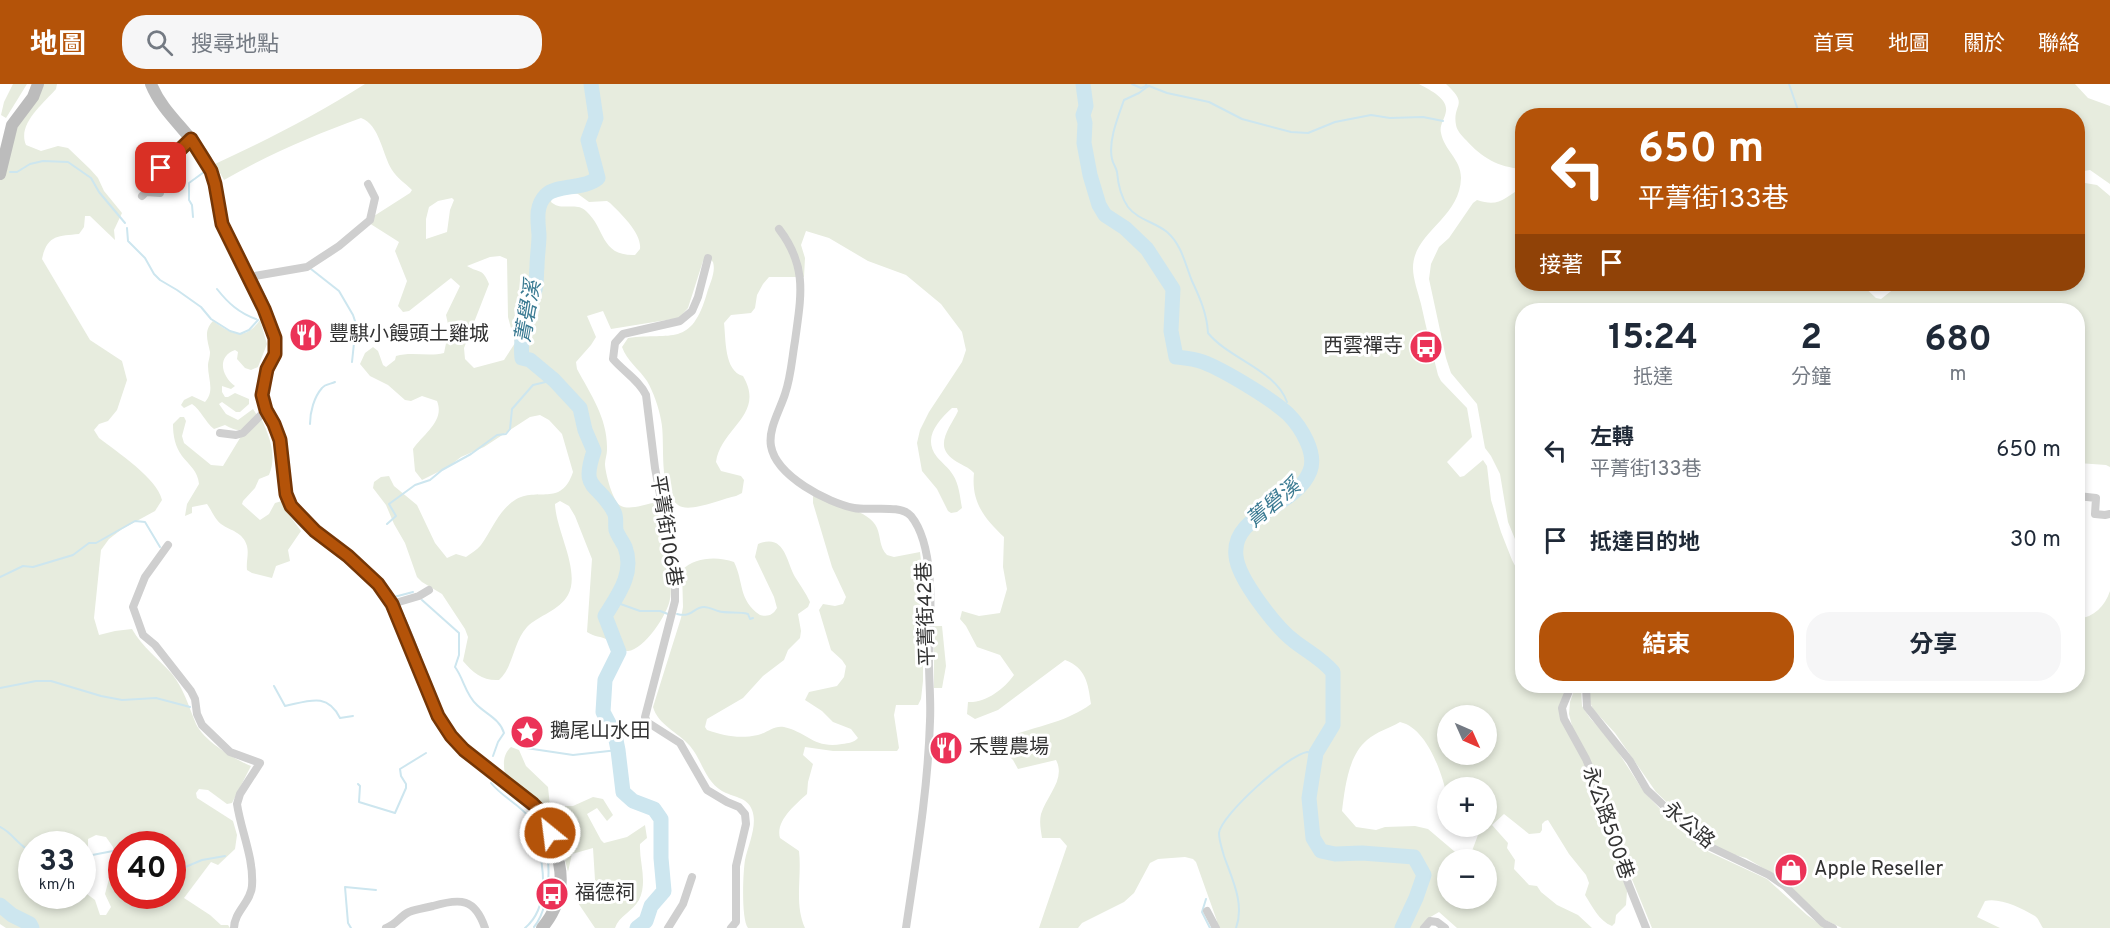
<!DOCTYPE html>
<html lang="zh-TW">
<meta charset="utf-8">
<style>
body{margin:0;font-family:Overpass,"Noto Sans TC",sans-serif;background:#f6f6f7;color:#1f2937;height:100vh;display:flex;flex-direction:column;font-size:22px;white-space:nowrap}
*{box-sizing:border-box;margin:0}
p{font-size:20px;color:#747a83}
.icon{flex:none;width:33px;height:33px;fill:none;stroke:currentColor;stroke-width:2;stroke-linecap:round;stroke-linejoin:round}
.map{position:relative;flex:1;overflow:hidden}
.sheet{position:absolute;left:1515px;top:219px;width:570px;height:390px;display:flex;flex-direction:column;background:#fff;border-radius:24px;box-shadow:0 3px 9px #0003}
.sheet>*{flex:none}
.hud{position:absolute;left:1515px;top:24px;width:570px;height:183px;border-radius:24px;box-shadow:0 3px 9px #0003;background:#b45309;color:#fff;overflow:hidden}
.needle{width:39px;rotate:135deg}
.buttons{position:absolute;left:1437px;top:621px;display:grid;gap:12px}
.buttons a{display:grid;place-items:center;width:60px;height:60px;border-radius:50%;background:#fff;box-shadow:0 3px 9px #0003;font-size:30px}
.speed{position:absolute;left:18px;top:747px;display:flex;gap:12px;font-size:30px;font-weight:700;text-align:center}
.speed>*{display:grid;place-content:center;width:78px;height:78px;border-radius:50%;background:#fff;box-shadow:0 3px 9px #0003;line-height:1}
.speed small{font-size:15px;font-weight:400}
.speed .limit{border:9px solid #d22;background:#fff;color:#111}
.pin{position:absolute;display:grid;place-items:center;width:51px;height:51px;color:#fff;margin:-26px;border-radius:12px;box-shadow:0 3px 9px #0006}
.me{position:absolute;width:66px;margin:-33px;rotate:331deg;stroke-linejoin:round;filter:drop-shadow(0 0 4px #0008)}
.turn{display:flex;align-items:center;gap:21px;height:126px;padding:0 24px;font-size:27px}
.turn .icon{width:78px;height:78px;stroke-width:2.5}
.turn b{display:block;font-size:42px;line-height:51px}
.then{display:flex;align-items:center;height:57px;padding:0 24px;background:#0003;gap:12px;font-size:22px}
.eta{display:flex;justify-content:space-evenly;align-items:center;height:102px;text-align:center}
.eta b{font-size:36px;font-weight:700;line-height:42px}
.button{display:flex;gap:12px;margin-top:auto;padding:12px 24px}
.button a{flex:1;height:69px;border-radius:24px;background:#b45309;color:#fff;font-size:24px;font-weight:700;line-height:69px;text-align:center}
.button a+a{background:#f6f6f7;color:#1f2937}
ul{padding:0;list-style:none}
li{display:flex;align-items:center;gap:18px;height:90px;padding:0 24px}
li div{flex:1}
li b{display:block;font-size:22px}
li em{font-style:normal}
header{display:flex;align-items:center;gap:36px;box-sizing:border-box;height:84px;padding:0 30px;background:#b45309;color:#fff}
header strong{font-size:28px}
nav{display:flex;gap:33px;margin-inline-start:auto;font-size:21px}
.search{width:420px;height:54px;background:#f6f6f7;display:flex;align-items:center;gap:15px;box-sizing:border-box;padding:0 21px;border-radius:24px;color:#747a83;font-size:22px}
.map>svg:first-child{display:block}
</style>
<header>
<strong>地圖</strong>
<div class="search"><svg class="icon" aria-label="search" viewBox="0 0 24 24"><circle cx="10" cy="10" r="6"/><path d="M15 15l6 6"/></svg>搜尋地點</div>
<nav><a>首頁</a><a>地圖</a><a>關於</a><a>聯絡</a></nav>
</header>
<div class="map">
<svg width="2110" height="844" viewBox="0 0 2110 844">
<rect width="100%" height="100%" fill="#fff"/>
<!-- green -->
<g fill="#e7ecde" fill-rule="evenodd">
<path d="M13 0H27L6 34 1 31 4 18Z"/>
<path d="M41 0H57L56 5C43 20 17 40 26 61L41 67 58 62 68 64 90 85 98 94 104 107 122 129 114 146 115 156 90 132H85L84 143 79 150C58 152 47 151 42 175L90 256 122 277 127 296 117 326 108 337 99 340 94 346 99 354C117 368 157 394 162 416L155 427 122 445 109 455 101 466 94 534 99 551 115 547 132 545C142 563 159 575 172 590 184 605 189 623 196 640 204 657 234 675 251 682L232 719 227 720 208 706 199 705 196 709 197 714 233 737 237 751 235 765 218 781 211 778 184 814 210 831 221 841H228L230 844H6L0 840V93L12 48ZM96 751 106 753 113 763 115 772 105 810 111 823 106 831H100L95 816 83 807 82 812H32V760H82L83 771 88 764V755ZM122 760H172V812H122Z"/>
<path d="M365 0H1419C1428 5 1448 14 1446 27 1445 35 1439 41 1441 49 1444 66 1461 75 1461 94 1460 135 1413 148 1413 184 1413 195 1418 208 1421 220 1426 243 1432 267 1438 291L1441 297 1467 324 1472 353 1447 378 1460 393 1464 392 1483 376 1487 382 1491 416 1501 448 1512 476 1522 495V602H1567L1561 623 1595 703 1627 807 1626 821 1616 831 1615 839 1612 842C1599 837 1592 822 1585 811L1589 799 1586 791 1569 770 1548 736 1545 737 1542 740V746L1540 749 1529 750 1504 730 1492 741 1508 759 1507 764 1515 776 1514 785 1529 801 1537 802 1541 808 1557 821 1578 831 1592 844H1457L1439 828 1427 835 1421 844H1210L1217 837 1196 778 1193 775 1185 773 1158 775 1150 779 1134 809 1124 818 1082 839 1078 844H1039L1067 762 1060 754H1042C1041 746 1039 739 1041 730 1047 711 1066 695 1056 676L1018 685 1013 676 1001 664V656C1032 642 1062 641 1091 620 1088 599 1086 584 1065 576L998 626 975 635 967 630 968 618C986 619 1004 605 1014 591L1000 571 977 563 966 542 960 535 962 527 979 532 1000 529 1007 505 1003 483 1004 453C984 434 971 418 974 389 969 383 961 381 954 376 933 362 950 344 958 327L957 324H952C938 337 922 354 937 373 942 379 949 384 953 391 959 400 960 413 962 424L957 428 951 429 948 427 937 405 922 387 917 359 920 346 929 328 962 278 966 266 962 248 941 220 906 191 868 177 829 154 806 147 801 161 805 174 804 193H769L763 200 757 211 755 224 751 229 731 231 724 239C726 255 724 287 743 292 766 331 721 343 716 378L721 387 741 392 744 396 742 409 736 412C723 414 689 430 678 421 657 406 666 358 661 336 659 324 653 307 647 297 639 285 627 277 622 263L628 254C672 248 691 264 707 209 710 199 716 188 713 178L710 175 703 177 688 224 679 234 611 245 603 227 587 232 596 253 591 261 576 278 577 285C591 311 608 335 607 366 607 371 605 375 605 380 605 388 613 419 621 422 630 426 643 421 653 419L657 423C661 445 674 494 670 515 668 530 644 566 628 567 620 567 615 559 608 556 601 552 594 553 587 548L592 475 575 432 569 422 560 417 555 420C556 447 581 487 568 511 559 527 539 531 527 543 513 558 514 582 499 596 483 597 473 589 463 577L468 553 465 545 442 510 422 498 417 493 405 459 394 440 386 421 373 404 374 398 381 393 389 392 394 402 417 421 435 459 447 474 456 470 466 473C471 469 477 466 481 461 492 446 498 427 515 416 537 402 561 424 573 388L562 350 549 336 540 331 530 333 484 363 461 373 448 383 422 396 415 387 413 365C424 349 445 337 437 317L422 312 411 317 405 316 388 301 370 292 360 280 365 269 373 263 378 267 383 281 386 283 395 276 396 272C412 267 428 273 444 269L449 245 446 231 460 202 451 194 409 227 403 228 398 222 407 197 395 167 399 158 369 139 374 132 410 109 412 106C405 99 397 94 392 86 382 70 380 41 361 34 314 51 267 71 224 96L215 80C267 56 316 31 365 0ZM558 108H570L578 110 589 118 607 117 610 119C621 130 642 149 640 165L635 171C600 172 606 145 586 127 576 117 562 128 551 118L553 110ZM452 114 454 116 450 126 447 148 426 155V135L429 123 438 117ZM500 172 507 175 508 233 515 259 504 276 474 284 465 275 464 264 489 200C482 183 480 190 467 182L490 173ZM1448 632H1486V670H1448ZM1400 638C1427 644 1442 689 1447 712L1448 704H1486V742L1481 743 1469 775 1461 773 1428 745 1415 742 1385 743 1376 746 1356 743 1342 727C1345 704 1348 672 1367 656 1376 648 1390 644 1400 638ZM1448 776H1486V814H1448Z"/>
<path d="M1446 0H2075L2088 14 2110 22V100L2090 86 2078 88V32H1522V85C1498 83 1482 74 1466 56 1462 52 1457 47 1456 41 1452 19 1470 22 1446 0Z"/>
<path d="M2085 99 2097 101 2110 112V383L2106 381 2078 379V226H1522V472L1508 438 1500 390 1491 372 1485 364 1477 320 1451 289 1446 274 1429 195 1431 180 1439 163 1449 154 1473 119 1477 116C1500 124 1504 113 1522 104V200H1861L1876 214 1881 215 1900 200H2078V102Z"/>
<path d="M260 236 267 260 258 283 251 286 245 284 237 275 238 268 235 266C216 273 222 293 235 302L231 305 222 302V308L225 313H228L235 309 249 315V320L240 328H236L222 318 219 320 226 330 238 336 253 325 257 331C244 345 243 351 225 341L214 345C205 338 201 326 192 320L184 324 181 321 184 316 192 312 205 318C215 307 208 295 208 282 208 277 210 274 210 268 208 257 203 247 213 237 232 250 244 258 260 236Z"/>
<path d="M180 333H184L186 337 182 352 184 359 211 381 223 382 240 354 259 335 262 336C270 354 277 372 269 391L259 395 255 404 243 417 242 420 260 436 269 430 275 419 282 417 285 425 301 447 288 466 290 477 276 482 272 494 252 489 247 486C246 478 249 470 247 462 243 448 231 447 221 440 214 434 212 427 207 420L192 423V429L185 432 187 420 199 400C198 387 189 381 182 372 175 362 173 352 173 340Z"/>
<path d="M813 412C831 419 870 426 877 444 881 453 879 463 887 471L894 473 920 468 923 494V597L921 615 918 621H896L894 631 899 664 897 667H833L805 663 803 671 813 680 808 698 807 710C796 720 775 737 780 754L799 767C802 793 794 820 805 844H748C741 835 743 788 745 776 748 761 758 741 752 726 748 713 732 713 722 707 705 697 702 676 690 662 678 648 658 641 653 623L681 534 683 523 682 486C695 473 717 472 734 478 744 498 738 516 760 531 768 533 773 531 777 524L774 513 755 473 758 460C785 449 786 477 795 493 800 501 806 509 810 518L808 523 798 530 801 547 800 554 788 566 784 576 763 592 743 614 707 635 705 643 707 646C725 652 739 655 758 651 767 649 774 641 784 643 807 648 814 665 842 660 849 659 853 659 858 654L851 645 833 638 822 627 805 616 809 608 837 602 844 593 846 582 842 576 831 566 819 526 823 520 835 522 843 520 846 513 832 483 813 419Z"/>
<path d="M2110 507V844H2043C2040 840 2039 835 2035 832 2022 824 1999 813 1985 817L1977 833 2000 844H1842L1821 834 1775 791 1746 774 1728 769 1714 762 1656 708 1615 649 1593 625 1589 616 1591 602H2078V535C2094 533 2105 522 2110 507Z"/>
<path d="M934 542H942L946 582 942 604H934Z"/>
<path d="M1579 602 1581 604 1582 622 1590 634 1611 657 1644 708 1664 729 1678 739 1697 759 1709 768 1767 795 1807 831 1825 844H1652L1629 788 1603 711 1573 646 1569 630 1570 618 1575 604Z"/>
<path d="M511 663 519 666 526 682 548 703 550 722H573L593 713 603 715 613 731 607 737 597 724 587 730 601 756 604 759 627 753 645 741 647 754 640 760C639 778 648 797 639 816 633 827 619 832 615 844H595L572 810 595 796 593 764 572 770 568 788 558 748H564L561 731 549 729 542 719 505 690C503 680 503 670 511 663Z"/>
</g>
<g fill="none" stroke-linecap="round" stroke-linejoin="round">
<!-- stream -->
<g stroke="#cde6ef" stroke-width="2">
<path d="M1132 0 1141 4 1146 2"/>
<path d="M1146 0 1147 3 1139 9 1124 16C1118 33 1108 57 1112 75 1113 80 1116 83 1117 88 1118 100 1121 113 1128 123 1138 136 1155 138 1167 148 1182 161 1185 180 1192 197 1200 214 1207 230 1208 249 1229 275 1276 286 1287 318"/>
<path d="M1789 0 1800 32"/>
<path d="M1147 3 1149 2 1167 9 1209 18 1242 35 1291 48 1308 49 1335 38 1371 31 1390 34 1423 33 1443 37"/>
<path d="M10 88H17L30 80 43 77 68 78 91 94 99 108 125 139"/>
<path d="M193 133 192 121 189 116V99L204 88"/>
<path d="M127 144 128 157 145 174 154 190 160 196 177 206 201 223 211 235 230 247 240 250 249 246 258 236"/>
<path d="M311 185 339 207 353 231 356 240 352 278"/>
<path d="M217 205C228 219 239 229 256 235"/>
<path d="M1290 325 1296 338"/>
<path d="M310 340C310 328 314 313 322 304 325 300 331 300 335 298"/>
<path d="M387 440 396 432 389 420 415 401 430 396 442 386 471 370 497 351 506 350 510 345 512 325 533 301 554 296"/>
<path d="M0 493 23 482 33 483 73 471 89 459H96L135 437 145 438 160 463"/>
<path d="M394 513 413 508"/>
<path d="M422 516 459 549V571L455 583C464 595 465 610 477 621 486 630 500 635 504 649L498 658 493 672"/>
<path d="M615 518 640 527H660L668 530"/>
<path d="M677 530C693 534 693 523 704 523 709 523 714 526 718 527 728 530 738 527 748 530L750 535 753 534"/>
<path d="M274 602 285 622C309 617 327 608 340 634L353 632"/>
<path d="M0 604 36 597H51L101 612 122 616 156 614 190 623"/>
<path d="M526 664 573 671 618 666"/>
<path d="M495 696C505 709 522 717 533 730 553 754 554 819 534 843"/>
<path d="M491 699C502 713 519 720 530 734 535 741 535 748 537 756 544 784 550 823 525 844"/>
<path d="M358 700 360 702 359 718 395 729 406 704V700L401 692 400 685 426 669"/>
<path d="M0 743C13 749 18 762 32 768"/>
<path d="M82 773 113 767 122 772"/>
<path d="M172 783 183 784 202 776 225 772"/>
<path d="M1206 815 1202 828 1210 844"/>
<path d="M351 844 348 839 345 803 376 806"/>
<path d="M1236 844C1245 820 1232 795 1224 772 1222 764 1219 757 1219 749 1221 731 1288 671 1307 668 1310 668 1313 669 1316 669"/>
</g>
<!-- river -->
<g stroke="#cde6ef" stroke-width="15">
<path d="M591 0 596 34 588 56 598 94C584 106 557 100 546 111 535 122 538 137 539 151 539 161 537 173 537 183 536 191 537 199 535 206 529 230 519 249 522 274L530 276 554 296 580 324 585 346 594 367C580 408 598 397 614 428 617 433 615 440 616 446 618 452 622 457 625 463 635 489 618 511 605 532L619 568 605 596 603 628 615 651 618 666 623 708 633 717 654 725 661 735V774L664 807 651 822 646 837 637 844"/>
<path d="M1083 0 1086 22 1083 31 1085 39 1084 59 1090 91 1099 121 1105 131 1125 144 1147 165 1173 205 1171 247 1176 273C1185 274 1195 275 1203 278 1224 286 1272 315 1288 330 1301 343 1317 369 1310 387 1295 425 1231 429 1236 472 1238 495 1276 543 1294 557 1308 568 1321 574 1333 588V641L1316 669 1309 714 1313 754 1321 767 1335 770 1362 769 1414 773 1424 791 1416 814 1402 844"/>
<path d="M0 821 12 831 30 840 32 844"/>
</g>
<!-- street -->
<g stroke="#cfcfcf" stroke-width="8">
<path d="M142 112 146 108 160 109 161 102 156 88 191 55"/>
<path d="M779 145C808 183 801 212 795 257 792 274 791 293 785 310 780 326 768 345 771 362 776 392 828 419 854 424 870 427 901 420 911 432 937 464 930 539 929 578 929 598 931 617 930 637 928 706 916 776 906 844"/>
<path d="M708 174 698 213 692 227 680 237 623 250 615 259 613 275C624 288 639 296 646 311L655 384 675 490V517L645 633 647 638 680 659 707 706 727 718 739 723 745 730 746 740 736 782V838L731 844"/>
<path d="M249 193 307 183 339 162 370 136 375 114 368 100"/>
<path d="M220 349 236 351 243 349 266 326"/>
<path d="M2078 412 2096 414 2095 430 2105 431 2110 430"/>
<path d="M168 461 145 493 133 523 143 551 155 561 191 607 195 615 197 630 202 641 230 668 260 679 240 710 237 720C241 747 254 774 252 802 251 818 234 828 234 844"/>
<path d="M392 520 419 512 429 506"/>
<path d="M1571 602 1562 624 1564 635 1586 675 1599 706 1612 753 1628 799 1646 844"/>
<path d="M1586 602 1587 623 1630 677 1647 706 1679 736 1700 758 1769 791 1785 802 1823 839 1833 844"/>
<path d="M1207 827 1216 844"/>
<path d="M386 844C396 841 400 832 409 828 417 825 425 824 433 822 460 814 475 814 485 844"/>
<path d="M668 844 683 820 692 793"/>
<path d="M1424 844 1430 837 1437 838 1445 844"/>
</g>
<!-- secondary -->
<g stroke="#bcbcbc" stroke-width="12">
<path d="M151 0C163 30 190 48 206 76 217 96 216 118 222 139 225 149 232 160 237 170 251 196 267 223 274 252 280 272 263 288 262 309 261 325 275 339 279 355 285 375 280 399 289 418 303 449 358 474 380 503 408 539 418 588 437 630 453 666 493 686 523 711 530 717 539 724 544 731 552 742 556 766 559 779 564 803 558 825 542 844"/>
<path d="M0 90 12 41 33 13 38 0"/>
</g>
</g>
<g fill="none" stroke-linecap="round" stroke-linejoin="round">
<!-- route casing -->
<g stroke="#753606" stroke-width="15">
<path id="route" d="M161 84 191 55 211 87 215 100 222 140 264 225 275 254V270L267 285 262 311 266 326 274 340 280 356 286 410 291 422 315 447 348 472 378 500 392 520 438 632 451 652 464 666 533 720 545 732 550 749"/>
</g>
<!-- route -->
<use href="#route" stroke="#b45309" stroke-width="10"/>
</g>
<!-- icons -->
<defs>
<g id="restaurant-disc" transform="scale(1.725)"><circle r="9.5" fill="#eb3257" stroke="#fff"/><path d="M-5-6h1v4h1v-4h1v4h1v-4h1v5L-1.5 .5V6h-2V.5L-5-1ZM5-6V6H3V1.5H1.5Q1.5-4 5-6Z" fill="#fff"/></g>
<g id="bus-disc" transform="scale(1.725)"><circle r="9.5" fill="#eb3257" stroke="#fff"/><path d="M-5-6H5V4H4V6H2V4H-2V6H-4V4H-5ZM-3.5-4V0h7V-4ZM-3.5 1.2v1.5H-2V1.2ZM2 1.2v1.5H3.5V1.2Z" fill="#fff"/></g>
<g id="sight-disc" transform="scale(1.725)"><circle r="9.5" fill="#eb3257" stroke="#fff"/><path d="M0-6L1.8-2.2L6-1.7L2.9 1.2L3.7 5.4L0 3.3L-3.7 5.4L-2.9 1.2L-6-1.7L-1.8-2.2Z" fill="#fff"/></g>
<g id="shop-disc" transform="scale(1.725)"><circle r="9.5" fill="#eb3257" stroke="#fff"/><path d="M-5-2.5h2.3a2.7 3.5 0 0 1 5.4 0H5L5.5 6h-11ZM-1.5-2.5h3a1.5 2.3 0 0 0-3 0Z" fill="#fff"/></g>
</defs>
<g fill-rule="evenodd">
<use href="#restaurant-disc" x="306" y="251"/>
<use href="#bus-disc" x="1426" y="263"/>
<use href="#sight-disc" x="527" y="648"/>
<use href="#restaurant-disc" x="946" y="664"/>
<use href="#shop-disc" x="1791" y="786"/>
<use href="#bus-disc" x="552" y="810"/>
</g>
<g text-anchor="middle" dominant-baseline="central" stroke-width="6" stroke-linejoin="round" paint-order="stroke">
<!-- poi labels -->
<g font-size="20" fill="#323232" stroke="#fff" text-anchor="start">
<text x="329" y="251">豐騏小饅頭土雞城</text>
<text x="1403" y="263" text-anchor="end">西雲禪寺</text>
<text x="550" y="648">鵝尾山水田</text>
<text x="969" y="664">禾豐農場</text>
<text x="1814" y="786">Apple Reseller</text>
<text x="575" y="810">福德祠</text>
</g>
<!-- street labels -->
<g font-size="20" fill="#323232" stroke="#fff">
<text transform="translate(665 447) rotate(81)">平菁街106巷</text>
<text transform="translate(927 530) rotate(-92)">平菁街42巷</text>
<text transform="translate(1607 739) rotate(71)">永公路500巷</text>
<text transform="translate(1688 742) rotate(40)">永公路</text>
</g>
<!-- water labels -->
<g font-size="21" font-style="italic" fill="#3a7a92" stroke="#fff">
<text transform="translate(529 228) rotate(-80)">菁礐溪</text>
<text transform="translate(1274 420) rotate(-40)">菁礐溪</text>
</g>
</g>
</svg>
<div class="buttons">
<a><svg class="needle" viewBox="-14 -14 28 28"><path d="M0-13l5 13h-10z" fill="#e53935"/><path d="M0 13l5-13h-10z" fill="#747a83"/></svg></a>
<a>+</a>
<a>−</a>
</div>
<div class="speed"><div>33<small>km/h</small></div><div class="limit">40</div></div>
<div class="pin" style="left:161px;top:84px;background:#d93025"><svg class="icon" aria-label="arrive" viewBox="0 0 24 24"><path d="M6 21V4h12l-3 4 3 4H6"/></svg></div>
<svg class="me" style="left:550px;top:749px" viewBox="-20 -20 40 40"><circle r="17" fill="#b45309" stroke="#fff" stroke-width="3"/><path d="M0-11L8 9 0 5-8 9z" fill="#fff"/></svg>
<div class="hud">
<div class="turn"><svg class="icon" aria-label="left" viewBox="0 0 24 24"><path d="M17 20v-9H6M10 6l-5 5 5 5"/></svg><div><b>650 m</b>平菁街133巷</div></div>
<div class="then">接著<svg class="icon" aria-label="arrive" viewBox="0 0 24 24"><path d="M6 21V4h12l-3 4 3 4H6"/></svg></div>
</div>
<section class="sheet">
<div class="eta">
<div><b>15:24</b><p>抵達</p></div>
<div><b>2</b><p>分鐘</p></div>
<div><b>680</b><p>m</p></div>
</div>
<ul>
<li><svg class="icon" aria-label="left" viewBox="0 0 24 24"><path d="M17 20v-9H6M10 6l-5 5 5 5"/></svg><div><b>左轉</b><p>平菁街133巷</p></div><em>650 m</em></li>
<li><svg class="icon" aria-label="arrive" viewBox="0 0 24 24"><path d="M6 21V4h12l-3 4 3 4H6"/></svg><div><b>抵達目的地</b></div><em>30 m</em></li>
</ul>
<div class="button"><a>結束</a><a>分享</a></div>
</section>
</div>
